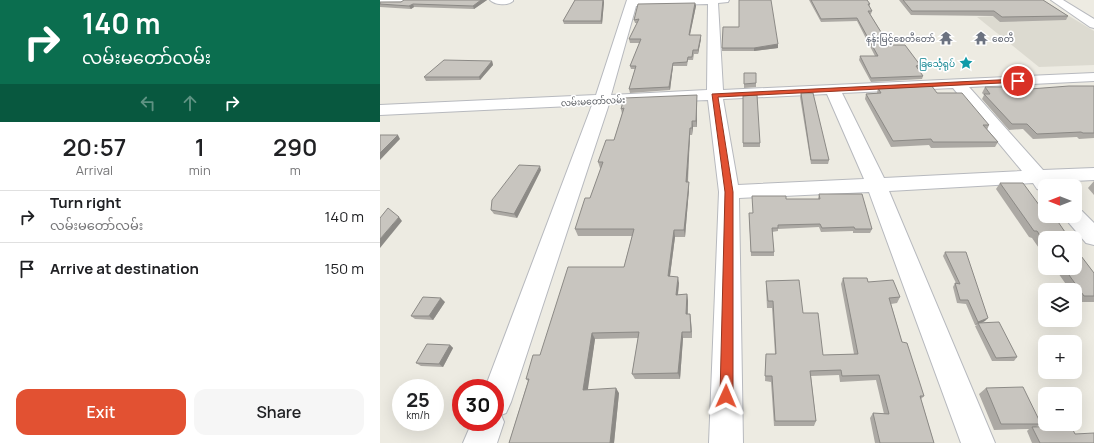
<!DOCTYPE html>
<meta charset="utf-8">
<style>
body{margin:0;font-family:Manrope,"Noto Sans Myanmar",sans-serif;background:#f6f6f6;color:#202124;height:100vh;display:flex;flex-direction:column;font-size:15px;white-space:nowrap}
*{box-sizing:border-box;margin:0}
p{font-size:13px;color:#757577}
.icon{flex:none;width:22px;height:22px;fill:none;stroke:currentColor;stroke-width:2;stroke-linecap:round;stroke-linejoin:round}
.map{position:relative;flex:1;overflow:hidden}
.details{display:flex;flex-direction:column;background:#fff;width:380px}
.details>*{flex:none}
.hud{background:#0b6e4f;color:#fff;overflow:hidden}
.needle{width:26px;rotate:270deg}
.tools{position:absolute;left:658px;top:179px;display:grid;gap:8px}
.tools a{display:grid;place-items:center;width:44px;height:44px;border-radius:8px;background:#fff;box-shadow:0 4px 16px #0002;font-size:20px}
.speed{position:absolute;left:12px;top:379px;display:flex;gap:8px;font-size:20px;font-weight:700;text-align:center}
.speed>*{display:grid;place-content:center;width:52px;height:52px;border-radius:50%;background:#fff;box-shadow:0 4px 16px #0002;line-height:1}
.speed small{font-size:10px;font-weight:400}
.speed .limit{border:6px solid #d22;background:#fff;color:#111}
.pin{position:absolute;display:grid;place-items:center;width:34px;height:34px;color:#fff;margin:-17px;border:2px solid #fff;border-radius:50%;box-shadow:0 1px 4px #0007}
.me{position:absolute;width:44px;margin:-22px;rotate:1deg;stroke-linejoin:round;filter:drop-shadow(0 0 3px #0008)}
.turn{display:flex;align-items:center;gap:14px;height:84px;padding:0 16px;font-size:18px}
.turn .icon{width:52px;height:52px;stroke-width:2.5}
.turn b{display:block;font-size:28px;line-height:34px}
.lanes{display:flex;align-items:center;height:38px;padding:0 16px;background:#0003;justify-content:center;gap:20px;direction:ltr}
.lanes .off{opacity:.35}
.eta{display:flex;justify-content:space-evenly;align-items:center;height:68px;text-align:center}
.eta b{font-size:24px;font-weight:600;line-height:28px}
.cta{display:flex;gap:8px;margin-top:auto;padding:8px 16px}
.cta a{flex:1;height:46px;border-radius:12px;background:#e25132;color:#fff;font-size:16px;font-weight:600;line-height:46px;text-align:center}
.cta a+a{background:#f6f6f6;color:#202124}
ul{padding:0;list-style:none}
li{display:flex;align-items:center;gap:12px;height:52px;padding:0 16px;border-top:1px solid #e0e0e0}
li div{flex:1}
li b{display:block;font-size:15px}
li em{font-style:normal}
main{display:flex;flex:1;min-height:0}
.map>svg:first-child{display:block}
</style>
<main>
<section class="details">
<div class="hud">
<div class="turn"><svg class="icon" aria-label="right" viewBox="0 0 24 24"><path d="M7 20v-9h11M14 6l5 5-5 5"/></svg><div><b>140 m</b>လမ်းမတော်လမ်း</div></div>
<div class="lanes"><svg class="icon off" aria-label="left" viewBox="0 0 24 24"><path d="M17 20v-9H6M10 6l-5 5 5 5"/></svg><svg class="icon off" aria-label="ahead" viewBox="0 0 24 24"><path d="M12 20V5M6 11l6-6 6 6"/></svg><svg class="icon" aria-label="right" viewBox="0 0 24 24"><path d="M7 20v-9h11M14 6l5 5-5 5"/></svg></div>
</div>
<div class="eta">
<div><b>20:57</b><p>Arrival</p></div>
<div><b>1</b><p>min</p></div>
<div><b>290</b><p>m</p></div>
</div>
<ul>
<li><svg class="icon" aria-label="right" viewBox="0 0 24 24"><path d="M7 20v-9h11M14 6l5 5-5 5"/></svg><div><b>Turn right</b><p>လမ်းမတော်လမ်း</p></div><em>140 m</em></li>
<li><svg class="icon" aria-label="arrive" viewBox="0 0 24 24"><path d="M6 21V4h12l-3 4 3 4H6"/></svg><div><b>Arrive at destination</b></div><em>150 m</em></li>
</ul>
<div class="cta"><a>Exit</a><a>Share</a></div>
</section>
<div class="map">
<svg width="714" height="443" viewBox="0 0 714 443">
<rect width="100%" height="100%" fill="#edebe2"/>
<!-- education -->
<path fill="#dcdad0" d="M684 13 714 31V65L659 67 597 17Z"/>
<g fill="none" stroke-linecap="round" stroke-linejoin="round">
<!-- minor casing -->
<g stroke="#b7b9be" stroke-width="2">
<g id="minor">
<path d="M0 0H28L23 3H0Z"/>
<path d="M110 0H133V1C128 6 115 5 110 0Z"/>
<path d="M247 0H349L348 2 338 3 343 90 714 73V81L589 87 663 170 714 168V180L673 182V186H665L664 191 657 189 653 183 509 191 615 443H581L489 192 359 198 363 443H329L339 192 328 100 229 104 131 402 126 413 121 415 124 422 117 443H83L92 422H115V388H105L212 105 0 115V105L216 95ZM328 4 327 90 231 95 256 6ZM573 88 642 171 504 178 462 93ZM447 94 484 179 358 185 343 99Z"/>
<path d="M671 0H683L714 19V28L710 27Z"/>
<path d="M695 209 702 211 714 223V245L706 243 683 216H695Z"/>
</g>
</g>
<!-- minor -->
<use href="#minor" fill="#fff" fill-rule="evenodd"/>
</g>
<!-- wall -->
<g fill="#aca9a4">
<path d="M107 0 94 9 34 7 31 9 0 7V2Z"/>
<path d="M195 0H224V2L222 24H184L183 21Z"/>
<path d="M429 0H487L490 4 489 7 492 11 491 14H490L509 45 540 65 539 69H538L543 76 542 79 491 82 479 60 480 56H495L477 21 441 22Z"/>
<path d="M519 0H663L688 16 686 20 620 22 613 16 531 15Z"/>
<path d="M315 3 316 6 310 35 321 39 318 54H314L313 60H308L307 66H293L290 90 250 93 249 89 255 69H251L250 66 260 43H250L249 39 257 23H255L254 20Z"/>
<path d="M398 44V48L374 51H342V48Z"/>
<path d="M112 61 113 65 100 80 46 81 44 77Z"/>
<path d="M364 73 376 83V87L364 88Z"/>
<path d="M714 86V138L699 139 697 137 653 139 643 129 629 130 602 99 604 95 602 93 605 87 637 90Z"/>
<path d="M498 88 557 93 609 125 607 130 618 142 615 147 551 148 549 145 511 147 485 99 486 94 497 93Z"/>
<path d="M421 93 449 160 448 164H431L420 97Z"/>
<path d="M317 95V127H313L312 135H310L308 182 309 189 305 237H295L290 276 299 283 298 295 307 294 308 301V314H310L311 321 312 338H303L300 379H255L252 374 258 338 215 339 207 390 239 393 234 443H129L148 381 146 379 160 355 244 267 252 236H198L195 229 210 198 221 168H220L218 162 234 140 242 114 241 109Z"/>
<path d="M363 96 380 143V147H363Z"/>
<path d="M161 170 137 218 114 214 111 210Z"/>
<path d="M714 181V195L708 188Z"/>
<path d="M620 183 662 209 685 232 684 233 665 238V257L652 238 649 237 616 189Z"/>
<path d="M439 194 492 229 490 233H473V231L441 232 439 227 398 229V231L392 232 394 252V256H371L369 213H373L406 199H438Z"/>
<path d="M565 252 605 321 602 322 637 357 634 361H612L595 326 597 325H595L586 304 577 303 573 287 575 283H576L563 256Z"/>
<path d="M673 268H695L714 273V302H698L695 298V290H690L676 270H674Z"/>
<path d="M463 278 488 282 520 297 517 303 511 304 522 342 544 396 541 399 554 443H495L490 418 493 413 504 414 496 380 460 382 459 375 431 376 436 421 434 426H394L391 382 385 381 386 354H395L392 308H387L386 287V281L423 313 443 355 474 354 461 284Z"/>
<path d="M65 302 53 320 35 319 31 316Z"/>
<path d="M70 345 73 348 63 367 41 366 36 363Z"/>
<path d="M606 388 661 424 656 427 695 434 714 443H652L647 431 649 429 614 430 599 394Z"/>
</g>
<!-- shaded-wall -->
<g fill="#8c8a86">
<path d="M101 0H107L94 9 93 6Z"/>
<path d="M223 0 224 2 222 24 221 21Z"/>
<path d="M315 3 316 6 309 39V35Z"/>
<path d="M33 4 34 7 31 9 29 6Z"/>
<path d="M321 35V39L318 54V50Z"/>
<path d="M398 44V48L374 51V48Z"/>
<path d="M112 61 113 65 100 80 99 77Z"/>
<path d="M293 63V66L290 90 289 87Z"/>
<path d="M317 95V127L316 121Z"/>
<path d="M312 121 313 127 312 135Z"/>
<path d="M310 128V135L307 189 306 182Z"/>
<path d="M18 135 20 139 0 160V153Z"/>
<path d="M160 166 161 170 137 218 134 214Z"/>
<path d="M309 182V189L305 237 304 230Z"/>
<path d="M19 217 22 221 0 248V239Z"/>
<path d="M294 230 295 237 289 283 288 276Z"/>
<path d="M298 277 299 283 297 301 296 295Z"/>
<path d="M307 294 308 301 307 321 306 314Z"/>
<path d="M61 298 65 302 53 320 49 316Z"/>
<path d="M310 314 311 321 312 338 311 332Z"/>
<path d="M608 318 605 321 599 324 598 323 595 325 598 322Z"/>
<path d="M302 332 303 338 300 379 298 373Z"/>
<path d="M212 333 215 339 207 396 203 390Z"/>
<path d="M70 345 73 348 63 367 59 364Z"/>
<path d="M236 388 239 393 234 443H230Z"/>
</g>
<!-- building -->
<g fill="#c8c5bf" stroke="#8c8a86">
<path d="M24 0H101L93 6 33 4 29 6 0 4V2H21Z"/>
<path d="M195 0H223L221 21H183Z"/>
<path d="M359 0H391L398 44 374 48H342L343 27H359Z"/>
<path d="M431 0H487L490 4H488L492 11H488L509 45H525L540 65 536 66 543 76 491 78 480 56H498L477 18 441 19Z"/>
<path d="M523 0H663L688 16 622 17 614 11H532Z"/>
<path d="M315 3 309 35H321L318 50H313L312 57H308L307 62 293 63 289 87 249 89 256 66H250L261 39H249L259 19 254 20 258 4Z"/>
<path d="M64 60 112 61 99 77H44Z"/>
<path d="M364 73H376V83L364 84Z"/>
<path d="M551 85 557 93H582L609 125H603L618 142H553L551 139 513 141 486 94 501 93 498 88Z"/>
<path d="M689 86H714V133H703L701 132 657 134 647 124H632L604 94H610L605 87H633L637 90Z"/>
<path d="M421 93H433L449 160H431Z"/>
<path d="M317 95 316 121H312V128H310L306 182H309L304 230H294L288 276 298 277 296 295 307 294 306 314H310L311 332H302L298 373 252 374 259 332 212 333 203 390 236 388 230 443H129L149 379H146L153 355H160L188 267H244L254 229H195L205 198H210L223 162H218L226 140H234L244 108 241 109 244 98Z"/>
<path d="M377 95 380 143H363V96Z"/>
<path d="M0 135H18L0 153Z"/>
<path d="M139 165 160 166 134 214 111 210 112 200Z"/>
<path d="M620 183H643L662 209H665V216H674L685 232H683L688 238H665V243L657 231H654Z"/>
<path d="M439 194H482L492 229H475L474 227 442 228 440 224 398 225V228H392L394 252H371L369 213H373L372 196H406V199H440Z"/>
<path d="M8 208 19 217 0 239V218Z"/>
<path d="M695 248 714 273V296H704L684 268H695Z"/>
<path d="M565 252H586L608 318 598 322 588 300H580L575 283 580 284Z"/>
<path d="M463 278H487L488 282 513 280 520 297 509 298 522 342 527 343 544 396H540L554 443H500L493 413 509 414 499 375 462 376 461 370 430 371 436 421H395L392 376H385L386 354H396L393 301H388L386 281 419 280 423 313H438L443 355 478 354Z"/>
<path d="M43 297 61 298 49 316H31Z"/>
<path d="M619 322 637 357 616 358 598 323Z"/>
<path d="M47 344 70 345 59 364 36 363Z"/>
<path d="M643 387 661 424H621L606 388Z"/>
<path d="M691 426 695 434 714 433V443H660L652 427Z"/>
</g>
<!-- route -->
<path fill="#e25132" stroke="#933520" d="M638 79 641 81V82L338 97 353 192V396L351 401 346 402 342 401 340 396 345 192 332 94Z"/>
<!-- icons -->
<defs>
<g id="temple-bare" transform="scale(1.08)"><path d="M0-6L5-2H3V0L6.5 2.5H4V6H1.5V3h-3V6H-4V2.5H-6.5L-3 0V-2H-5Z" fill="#6b7280" stroke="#fff" stroke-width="2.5" paint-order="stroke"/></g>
<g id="sight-bare" transform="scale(1.08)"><path d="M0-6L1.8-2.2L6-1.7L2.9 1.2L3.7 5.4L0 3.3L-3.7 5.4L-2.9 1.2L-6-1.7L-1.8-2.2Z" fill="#0f9aa8" stroke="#fff" stroke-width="2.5" paint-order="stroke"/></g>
</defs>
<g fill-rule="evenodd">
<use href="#temple-bare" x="566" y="38"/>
<use href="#temple-bare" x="601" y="38"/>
<use href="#sight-bare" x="586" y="63"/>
</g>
<g text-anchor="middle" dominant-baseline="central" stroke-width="3.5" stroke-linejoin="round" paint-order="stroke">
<!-- far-worship labels -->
<g font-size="9" fill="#5b616d" stroke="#fff" text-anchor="end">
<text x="555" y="38">နန်းမြင့်စေတီတော်</text>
<text x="612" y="38" text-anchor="start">စေတီ</text>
</g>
<!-- far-culture labels -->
<g font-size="9" fill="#0d838f" stroke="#fff" text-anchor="end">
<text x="575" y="63">ခြင်္သေ့ရုပ်</text>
</g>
<!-- far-street labels -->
<g font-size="9" fill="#5a5d62" stroke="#fff">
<text transform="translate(213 101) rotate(-3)">လမ်းမတော်လမ်း</text>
</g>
</g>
</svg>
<div class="tools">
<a><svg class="needle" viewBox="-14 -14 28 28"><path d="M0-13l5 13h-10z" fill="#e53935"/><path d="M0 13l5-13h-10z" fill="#757577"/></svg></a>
<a><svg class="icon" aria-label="search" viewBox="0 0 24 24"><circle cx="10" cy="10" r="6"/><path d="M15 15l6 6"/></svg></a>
<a><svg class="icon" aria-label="layers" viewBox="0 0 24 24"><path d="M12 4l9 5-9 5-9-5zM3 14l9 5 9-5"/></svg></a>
<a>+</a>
<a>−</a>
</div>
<div class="speed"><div>25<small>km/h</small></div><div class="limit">30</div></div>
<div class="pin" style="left:638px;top:81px;background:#d93025"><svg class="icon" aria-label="arrive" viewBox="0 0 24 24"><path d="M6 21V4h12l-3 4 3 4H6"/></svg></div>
<svg class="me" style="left:346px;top:396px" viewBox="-20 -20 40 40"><path d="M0-17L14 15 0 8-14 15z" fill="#e25132" stroke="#fff" stroke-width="4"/></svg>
</div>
</main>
